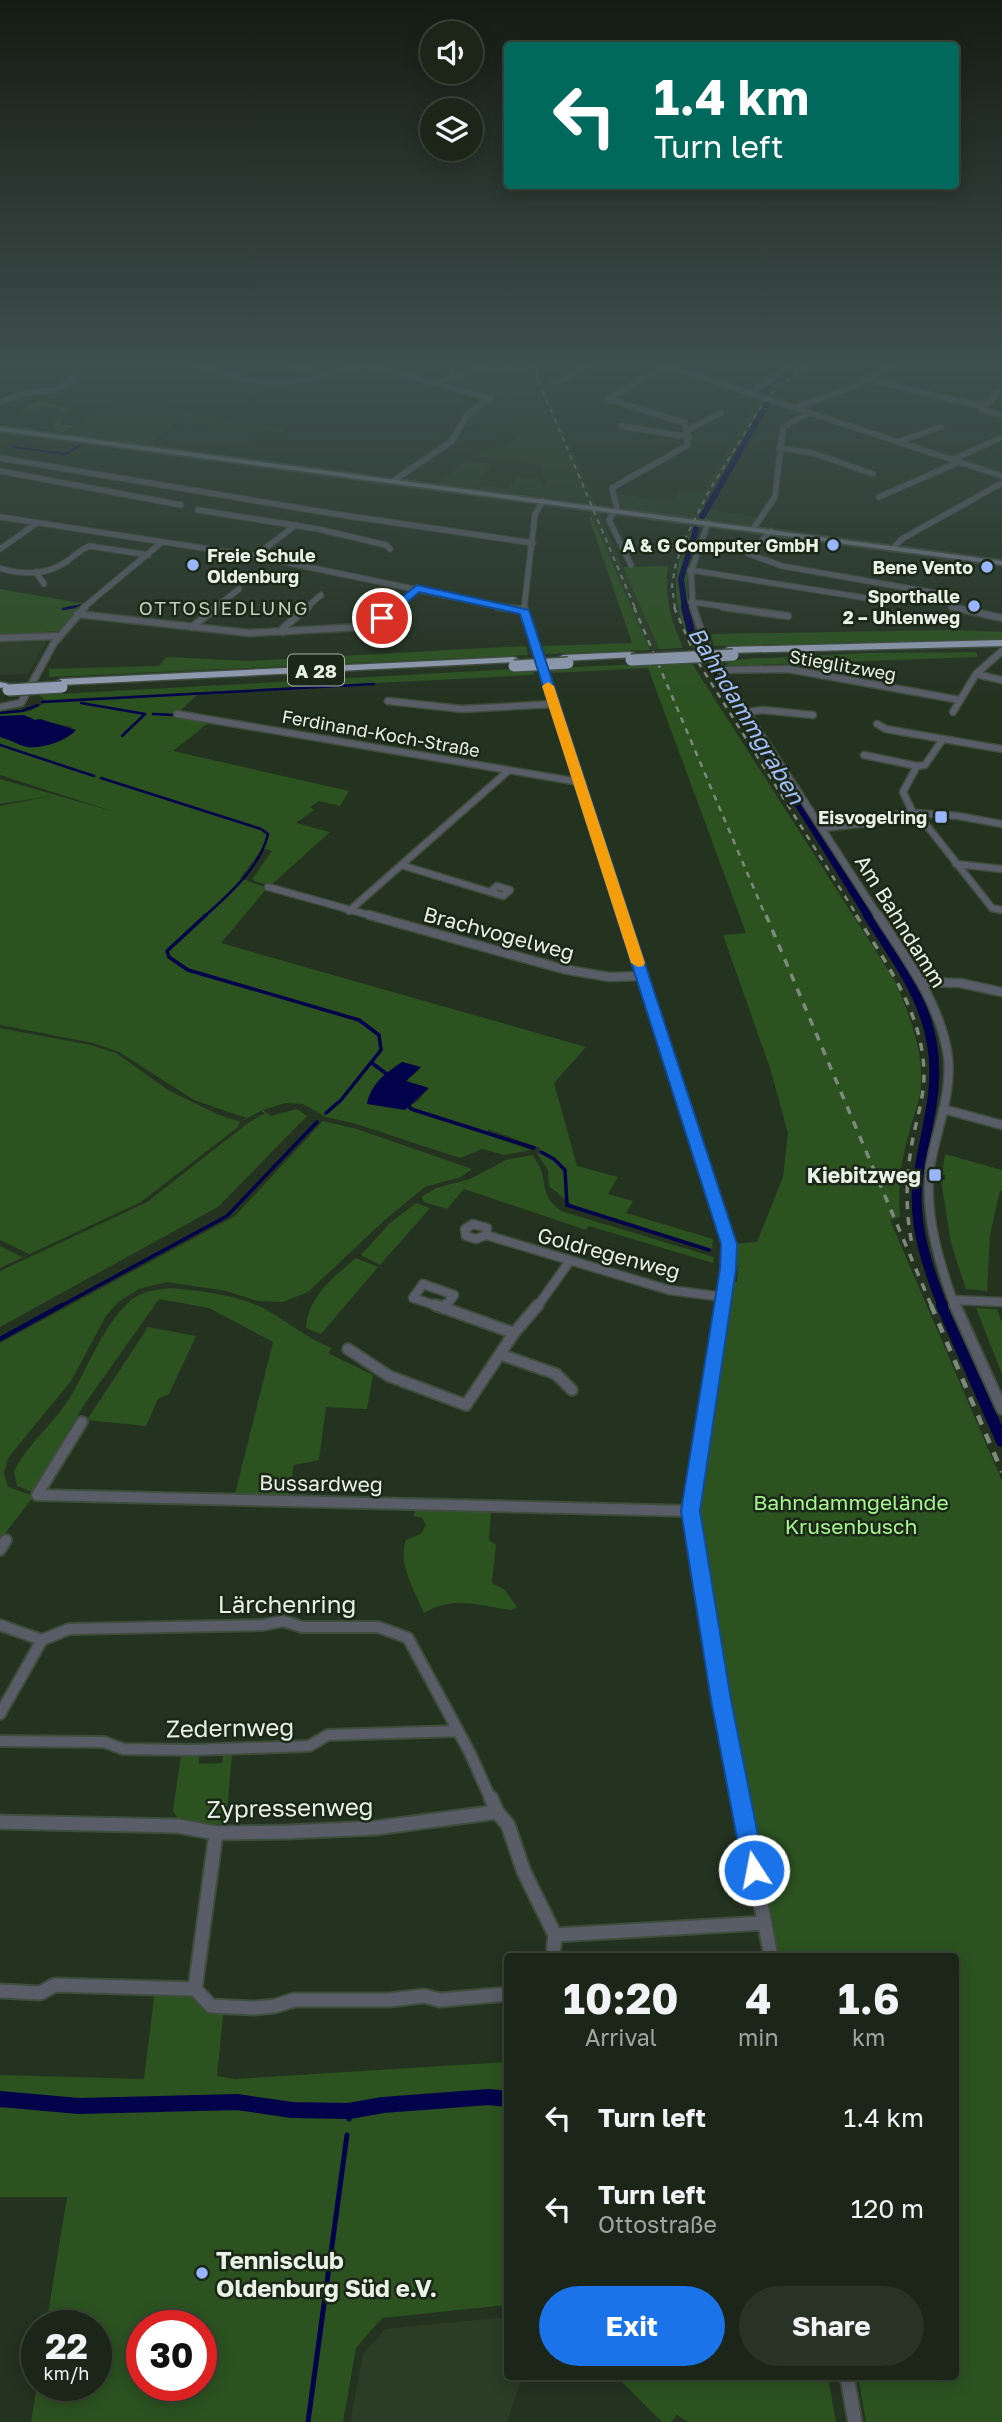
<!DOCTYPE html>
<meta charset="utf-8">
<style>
body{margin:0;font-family:"Golos Text",sans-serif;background:#283225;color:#f1f3f6;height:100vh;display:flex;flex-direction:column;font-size:26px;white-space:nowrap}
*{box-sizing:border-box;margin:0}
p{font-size:23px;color:#a0a5a2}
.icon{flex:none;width:38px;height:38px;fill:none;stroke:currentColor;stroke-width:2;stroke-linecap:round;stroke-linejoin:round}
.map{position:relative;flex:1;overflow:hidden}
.details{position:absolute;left:504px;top:1953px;width:455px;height:427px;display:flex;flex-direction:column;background:#1b2618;border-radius:7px;box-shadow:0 4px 18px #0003,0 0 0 2px #394337}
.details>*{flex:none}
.guide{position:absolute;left:504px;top:42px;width:455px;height:147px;border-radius:7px;box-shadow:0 4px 18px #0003,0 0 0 2px #394337;background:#00695c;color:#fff;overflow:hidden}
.buttons{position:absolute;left:420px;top:21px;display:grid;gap:14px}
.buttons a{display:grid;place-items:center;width:63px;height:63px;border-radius:50%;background:#1b2618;box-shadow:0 4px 18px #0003,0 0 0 2px #394337;font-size:35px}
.speed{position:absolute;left:21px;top:2310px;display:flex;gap:14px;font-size:35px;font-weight:700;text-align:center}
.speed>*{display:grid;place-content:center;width:91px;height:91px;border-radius:50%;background:#1b2618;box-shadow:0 4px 18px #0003,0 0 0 2px #394337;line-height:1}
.speed small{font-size:18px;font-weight:400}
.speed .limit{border:10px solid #d22;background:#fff;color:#111}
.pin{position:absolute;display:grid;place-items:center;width:60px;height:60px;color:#fff;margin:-30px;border:4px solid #fff;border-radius:50%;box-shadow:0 2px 7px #0007}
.me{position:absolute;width:77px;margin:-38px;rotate:349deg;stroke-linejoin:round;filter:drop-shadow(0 0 5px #0008)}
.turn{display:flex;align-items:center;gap:24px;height:147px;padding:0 35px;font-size:32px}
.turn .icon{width:91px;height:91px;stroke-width:2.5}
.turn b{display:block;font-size:49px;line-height:60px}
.eta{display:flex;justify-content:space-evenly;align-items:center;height:119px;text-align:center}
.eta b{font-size:42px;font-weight:700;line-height:49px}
.action{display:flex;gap:14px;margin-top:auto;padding:14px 35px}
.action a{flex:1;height:80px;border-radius:42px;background:#1a73e8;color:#fff;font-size:28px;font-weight:700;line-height:80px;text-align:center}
.action a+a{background:#283225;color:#f1f3f6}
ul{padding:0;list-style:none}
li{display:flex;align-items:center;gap:21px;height:91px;padding:0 35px}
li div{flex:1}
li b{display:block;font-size:26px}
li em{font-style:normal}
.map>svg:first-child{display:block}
</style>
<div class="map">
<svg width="1002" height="2422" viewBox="0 0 1002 2422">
<rect width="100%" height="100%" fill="#243220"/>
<!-- built -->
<g fill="#2b3d26" fill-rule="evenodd">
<path d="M493 363H534L659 649 650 650 585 502 438 484 464 461 519 438 483 427 466 425 473 412 495 398 443 383ZM478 456 539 464 546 484H542L540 479 518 477 507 489 479 485 482 481 478 479 492 464 468 461Z"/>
<path d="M757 399 769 402 708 509 758 517 752 526 623 509 617 494 672 501 680 491 703 493Z"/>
<path d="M139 404 221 415 217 419 287 428 276 436 177 423 147 446 64 434 98 410Z"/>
<path d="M35 638 45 640 46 643 28 674 0 675V640Z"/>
<path d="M507 2317 508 2376 522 2377 507 2422H350L363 2354 385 2329Z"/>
</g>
<!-- green -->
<g fill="#2c5220" fill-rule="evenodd">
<path d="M39 400 70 408 69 413 57 412 62 409C52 406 38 407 30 414L62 418 60 420 64 421 59 425H75L60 434 51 425 57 419 19 412Z"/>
<path d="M589 517H592L650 650 545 654 542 646 632 643Z"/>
<path d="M694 525 700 526C683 573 682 602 704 647L693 648C670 603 670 570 694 525Z"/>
<path d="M668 566C664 597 671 620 683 648L659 649 623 567Z"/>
<path d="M0 589 85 604 58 631 0 635Z"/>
<path d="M948 630 1002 632V639L714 646 711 634Z"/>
<path d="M526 646 528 655 49 677V669L159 666 166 657 249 661Z"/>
<path d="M976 652 978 657 728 666 726 660 867 653Z"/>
<path d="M691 662 895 981C910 1017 926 1055 920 1095 917 1109 911 1123 908 1137 900 1164 898 1189 900 1217L890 1220 1002 1481V2422H866L858 2377 956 2376V1956H778L765 1884 773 1883 769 1856H760L706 1574 696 1511 731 1282H737L738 1266 733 1265V1244L757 1242 783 1177 788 1133 770 1068 723 935 746 933 648 668 552 673 550 668Z"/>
<path d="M533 668 534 675 45 700 39 695Z"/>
<path d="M199 693 178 713 212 720 173 751 349 791 340 806 319 801 310 807 314 810 296 823 330 832 270 886 254 881 253 878 272 851 263 848 240 878 267 888 221 943 586 1047 554 1083 577 1166 618 1177 608 1194 633 1201 626 1213 713 1239 712 1249 572 1205 549 1186 548 1170 538 1155 540 1148 488 1129V1135L531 1150 504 1155 482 1149 460 1158 356 1124 326 1117 303 1104 285 1103 263 1110 271 1116 297 1109 307 1116 218 1207 0 1327V1271L147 1202 248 1123 265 1113 261 1111 240 1122 238 1127 141 1202 0 1268V1246L22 1257 29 1254 0 1240V1028L91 1045 116 1053 168 1090 217 1114 240 1122 246 1118 194 1100 119 1052 93 1043 0 1025V806L51 796 0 804V779L115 812 0 775V737L32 747 73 727 34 720 32 717 0 716V713L30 711 48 701ZM403 1062 419 1070 406 1081 426 1087C420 1114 388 1108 367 1103 372 1083 386 1073 403 1062Z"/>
<path d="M323 1121 357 1129 472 1169 461 1177 425 1187 387 1218 308 1292 283 1302 258 1301 226 1291 167 1282 139 1289 118 1302 106 1316 71 1381 8 1458 4 1473 8 1487 34 1496 0 1540V1343L235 1216Z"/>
<path d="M945 1154 1002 1170V1191H1000L990 1235 987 1291 966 1289 951 1243 941 1180H945V1175H942Z"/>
<path d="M532 1155C552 1178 535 1192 561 1211L714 1257 713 1263 589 1226 586 1230 464 1189 447 1209 424 1202 421 1197 436 1188 470 1179 506 1160Z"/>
<path d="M416 1203 430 1208 380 1265 361 1255 390 1223Z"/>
<path d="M356 1258 378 1267 321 1334 306 1328C308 1296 333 1278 356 1258Z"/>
<path d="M170 1288C200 1291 233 1294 261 1307 286 1320 306 1338 332 1348L328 1353 373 1375 367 1409 326 1407 319 1460 294 1465 289 1494H235L273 1342 209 1308 159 1299 84 1405 32 1492 17 1486 14 1472C25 1447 49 1428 65 1405 88 1371 100 1328 130 1301 141 1291 156 1290 170 1288Z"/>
<path d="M976 1308 997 1309 1002 1323V1374Z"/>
<path d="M148 1327 196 1336 169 1394 158 1399 146 1426 87 1420Z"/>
<path d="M415 1510 491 1512 489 1540 496 1545 492 1583 505 1590 517 1607 511 1610C480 1606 453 1595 424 1613 415 1591 397 1563 406 1540L421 1534 426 1525 422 1518 414 1516Z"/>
<path d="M223 1754H232L226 1824H182L173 1811 181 1755H199V1764L222 1763Z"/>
<path d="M155 1989H195L224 2007 217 2076 235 2079 507 2062V2305L382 2318 356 2348 343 2422H31L37 2385H96V2326H46L67 2197H0V2075L144 2079ZM142 2326H201V2385H142Z"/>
<path d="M617 2377H828L836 2422H688L677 2415 671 2422H662Z"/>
</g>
<!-- water -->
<g fill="#03034b">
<path d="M24 715 34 720 40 719 76 730C67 741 41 749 27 747 18 745 9 739 0 737V716Z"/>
<path d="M402 1062 421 1067 406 1081 429 1088 405 1110 367 1104C371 1083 386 1073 402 1062Z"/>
</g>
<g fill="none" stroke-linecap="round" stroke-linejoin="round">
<!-- stream-far4 -->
<g stroke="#03034b" stroke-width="2">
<path d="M145 370 161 363"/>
<path d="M13 447 66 454 80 445"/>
<path d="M66 608 82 605"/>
</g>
<!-- stream-far3 -->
<g stroke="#03034b" stroke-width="2.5">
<path d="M63 609 75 607"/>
<path d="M42 702 374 684"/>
<path d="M81 703 145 714"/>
<path d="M0 713 22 711 38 705"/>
<path d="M153 714 174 715"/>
<path d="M122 736 145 714"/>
<path d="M0 745 94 776"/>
<path d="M101 778 261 829 268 834C260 868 229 894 204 917"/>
</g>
<!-- stream-far2 -->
<g stroke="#03034b" stroke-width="3.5">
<path d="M206 915 167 951 169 957 188 970 359 1020 379 1035 381 1050 341 1100 326 1113"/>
<path d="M372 1063 388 1075"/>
<path d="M408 1104 411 1109 534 1148"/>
<path d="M541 1152 554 1159 565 1170 567 1205 709 1250"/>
<path d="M59 1307 227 1216 317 1122"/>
</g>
<!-- stream-far1 -->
<path stroke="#03034b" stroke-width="4.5" d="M0 1339 62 1305"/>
<!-- stream -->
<g stroke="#03034b" stroke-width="5">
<path d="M349 2111V2119"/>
<path d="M308 2422 347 2135"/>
</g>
<!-- canal-far4 -->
<g stroke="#03034b" stroke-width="6">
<path d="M761 395 760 392 800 363"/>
<path d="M702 517 768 402"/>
<path d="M685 608 681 579 696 529"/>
</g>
<!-- canal-far3 -->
<path stroke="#03034b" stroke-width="8" d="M685 607 691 631 869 917"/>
<!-- canal-far2 -->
<path stroke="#03034b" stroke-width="10" d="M868 915C894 956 924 995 932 1044 941 1094 922 1138 917 1187 914 1228 928 1269 943 1307"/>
<!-- canal-far1 -->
<path stroke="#03034b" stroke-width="12" d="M942 1305 1002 1441"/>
<!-- canal -->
<path stroke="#03034b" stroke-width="16" d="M0 2099 79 2106 237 2102 292 2110 349 2111 383 2105 489 2097 508 2099"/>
<!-- street-far4 casing -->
<g stroke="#3f4d3c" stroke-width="7">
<g id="street-far4">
<path d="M61 363H79"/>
<path d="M192 363C258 389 294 387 361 364"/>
<path d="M288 363 323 373"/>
<path d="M359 363 490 398"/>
<path d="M658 363 1002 476"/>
<path d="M870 380 980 406"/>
<path d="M553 381 562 380 590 363"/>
<path d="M436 383 489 363"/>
<path d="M999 392 986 405 980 406 982 410 1002 415"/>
<path d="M750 394 794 363"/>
<path d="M0 402 26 393 56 390 74 378"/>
<path d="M795 408 858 385 892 363"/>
<path d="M621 426 689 437"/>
<path d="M688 430 721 413"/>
<path d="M898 442 941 427"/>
<path d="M779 448 813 453 873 474"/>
<path d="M0 458 335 514 533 543"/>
<path d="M952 460 1000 438"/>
<path d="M0 471 181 505"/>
<path d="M393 481 452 441 467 415 490 398"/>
<path d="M879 497 959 462"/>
<path d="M198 510 318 529 386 545 390 549"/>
<path d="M0 517 255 556 506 608"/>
<path d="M753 529 775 497 783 427 809 413"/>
<path d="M771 531 749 554 782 566 953 596 954 608"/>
<path d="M893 548 902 539 1002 483"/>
<path d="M0 549 37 523"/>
<path d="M255 556 296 525"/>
<path d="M631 565 609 520 617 508 612 488 688 445 685 423 608 399 667 366"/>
<path d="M0 568C21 575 47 575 66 562 75 556 80 549 90 546L148 555"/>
<path d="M690 570 866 598"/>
<path d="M36 572 44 584"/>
<path d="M691 602 735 608"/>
<path d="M83 608 162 542"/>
<path d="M215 608 239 589"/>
<path d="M306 608 321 595"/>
<path d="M393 608 417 588"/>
<path d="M524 608 535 514 543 501"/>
<path d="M693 608 691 572 708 523"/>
</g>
</g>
<!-- street-far3 casing -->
<g stroke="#3f4d3c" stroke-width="9">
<g id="street-far3">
<path d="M498 607 524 610"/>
<path d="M524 607 623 917"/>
<path d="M693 607 705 642 725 679 879 917"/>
<path d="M723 607 788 616"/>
<path d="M952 607 1002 618"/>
<path d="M77 614 249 633 361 627 382 618 395 607"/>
<path d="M192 627 217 607"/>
<path d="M283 632V628L308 607"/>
<path d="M0 638 58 636"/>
<path d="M721 670 788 669 960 700"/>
<path d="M976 674 1002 680"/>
<path d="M388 701 462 709 554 704"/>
<path d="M0 707 21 703 54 643 85 607"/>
<path d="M747 712 763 710 813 715"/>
<path d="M953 712 976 674 1002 651"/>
<path d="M177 714 579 782"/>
<path d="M877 724 886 729 943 739"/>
<path d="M864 755 917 766"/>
<path d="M913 813 903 792 917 766 925 765 943 739 1002 749"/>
<path d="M920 817 992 908 1002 910"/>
<path d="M819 822 913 813 958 816 1002 824"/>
<path d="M823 828 869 823"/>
<path d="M956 864 1002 869"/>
<path d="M401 865 490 892"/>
<path d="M497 886 510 890 503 896 490 892Z"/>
<path d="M268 887 376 917"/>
<path d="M349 911 508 771"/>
</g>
</g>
<!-- street-far2 casing -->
<g stroke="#3f4d3c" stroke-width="11">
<g id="street-far2">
<path d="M369 915 563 969 609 977 642 976"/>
<path d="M623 915 729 1244 722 1307"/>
<path d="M878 915C906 959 941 1004 948 1057 952 1095 936 1130 930 1167 924 1214 939 1263 955 1307"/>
<path d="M921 982 960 983 1002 992"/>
<path d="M943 1109 1002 1125"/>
<path d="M473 1224 487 1228 486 1235 476 1239 466 1236 465 1229Z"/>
<path d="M486 1235 669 1290 724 1297"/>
<path d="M953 1300 1002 1302"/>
<path d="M441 1307 413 1298 423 1284 454 1295 445 1307"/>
<path d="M537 1307 569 1262"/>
</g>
</g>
<!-- street-far1 casing -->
<g stroke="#3f4d3c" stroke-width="14">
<g id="street-far1">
<path d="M435 1305 444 1308"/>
<path d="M722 1305 690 1511 741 1800"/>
<path d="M955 1305 1002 1409"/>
<path d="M444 1308 514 1333"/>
<path d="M444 1308 446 1305"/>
<path d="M348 1349 389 1376 466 1405 514 1333 538 1305"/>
<path d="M502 1355 556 1374 572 1390"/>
<path d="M82 1422 37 1495 690 1511"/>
<path d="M0 1550 6 1540"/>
<path d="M0 1625 42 1640"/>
<path d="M0 1714 42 1640 69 1629 263 1625 283 1621 302 1627H378L408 1638 470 1753 491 1800"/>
<path d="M0 1741 104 1742 123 1749 192 1750 309 1746 328 1735 458 1731"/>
</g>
</g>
<!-- street casing -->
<g stroke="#3f4d3c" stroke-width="17">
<g id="street">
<path d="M491 1798 497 1812 508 1825 524 1872 555 1935 553 1956"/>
<path d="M740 1798 771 1956"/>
<path d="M0 1822 178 1826 216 1833 287 1832 375 1828 497 1812"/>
<path d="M555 1935 765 1923"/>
<path d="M195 1989 216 1833"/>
<path d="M0 1991 40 1993 55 1985 195 1989 211 2006 254 2008 275 2006 294 2000H389L424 1996 440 2000 508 1994"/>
<path d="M847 2376 855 2422"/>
</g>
</g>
<!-- secondary casing -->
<g stroke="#3f4d3c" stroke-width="4">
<path id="secondary" d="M0 427 1002 561V565L0 431Z"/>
</g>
<!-- highway casing -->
<g stroke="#3f4d3c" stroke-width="3">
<g id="highway">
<path d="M1002 640V646L728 653 723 650 728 647Z"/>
<path d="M630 652 634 653V657L563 661 558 658 563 655Z"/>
<path d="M513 657 517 658V662L61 685 55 682 61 679Z"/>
<path d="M0 682 14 685 0 688Z"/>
</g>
</g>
<!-- street-far4 -->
<use href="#street-far4" stroke="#595d67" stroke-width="5"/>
<!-- street-far3 -->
<use href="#street-far3" stroke="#595d67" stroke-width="6"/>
<!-- street-far2 -->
<use href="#street-far2" stroke="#595d67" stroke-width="8"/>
<!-- street-far1 -->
<use href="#street-far1" stroke="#595d67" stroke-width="10"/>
<!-- street -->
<use href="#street" stroke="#595d67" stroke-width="13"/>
<!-- secondary -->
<use href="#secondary" fill="#717887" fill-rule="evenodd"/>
<!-- highway -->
<use href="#highway" fill="#949fb6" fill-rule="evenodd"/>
<!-- rail-far3 -->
<g stroke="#7d897a" stroke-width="2" stroke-dasharray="5 5" stroke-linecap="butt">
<path d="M531 363 635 608"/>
<path d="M675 608 672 586 675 567 683 543 709 491 766 399 779 386 812 363"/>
</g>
<!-- rail-far2 -->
<g stroke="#7d897a" stroke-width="2.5" stroke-dasharray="6 6" stroke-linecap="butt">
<path d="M634 607 766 917"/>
<path d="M674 607 698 662 858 917"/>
</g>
<!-- rail-far1 -->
<g stroke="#7d897a" stroke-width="3.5" stroke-dasharray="8 8" stroke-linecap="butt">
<path d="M766 915 932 1307"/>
<path d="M856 915C887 964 924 1015 924 1075 924 1098 916 1121 912 1143 906 1177 905 1210 912 1244"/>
</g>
<!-- rail -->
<path stroke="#7d897a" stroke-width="4.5" stroke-dasharray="10 10" stroke-linecap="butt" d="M931 1305 1002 1472"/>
<!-- highway-bridge casing -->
<g stroke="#3f4d3c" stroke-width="14" stroke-linecap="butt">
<g id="highway-bridge">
<path d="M631 660 733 655"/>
<path d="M514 666 568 663"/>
<path d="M8 690 62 687"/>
</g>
</g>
<!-- highway-bridge -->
<use href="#highway-bridge" stroke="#949fb6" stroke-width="11"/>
</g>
<!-- sky -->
<linearGradient id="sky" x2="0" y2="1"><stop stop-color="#141c12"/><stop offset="0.52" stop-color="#3f4f4e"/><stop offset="1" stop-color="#3f4f4e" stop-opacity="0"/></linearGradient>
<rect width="1002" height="702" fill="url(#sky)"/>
<!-- route -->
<path fill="#1a73e8" stroke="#114b97" stroke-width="2" d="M417 585 529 610 737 1244 736 1269 700 1511 731 1700 765 1870 762 1877 754 1880 746 1877 743 1870 711 1700 681 1511 720 1269 721 1244 520 614 419 592 386 621H378V616Z"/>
<!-- slow -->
<path fill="#f59e0b" d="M548 682 554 686 645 963 643 966 638 967 631 963 542 686Z"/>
<!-- markers -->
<g fill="#98b5fd" stroke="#1b2817" stroke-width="2.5">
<circle cx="833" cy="545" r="7"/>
<circle cx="193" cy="565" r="7"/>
<circle cx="987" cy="567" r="7"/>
<circle cx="974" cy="606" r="7"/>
<rect x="934" y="810" width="14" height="14" rx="3.5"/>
<rect x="928" y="1168" width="14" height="14" rx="3.5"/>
<circle cx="202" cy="2273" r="7"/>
</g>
<g text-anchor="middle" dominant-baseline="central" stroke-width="5" stroke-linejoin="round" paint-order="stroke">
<!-- far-poi labels -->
<g font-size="18" font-weight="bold" fill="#e8f1e6" stroke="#1b2817" text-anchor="end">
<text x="819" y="545">A &amp; G Computer GmbH</text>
<text x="207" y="555" text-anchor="start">Freie Schule<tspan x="207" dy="21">Oldenburg</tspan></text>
<text x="973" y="567">Bene Vento</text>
<text x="960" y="596">Sporthalle<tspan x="960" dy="21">2 – Uhlenweg</tspan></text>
<text x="927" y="817">Eisvogelring</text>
</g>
<!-- far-street labels -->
<g font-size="18" fill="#e8f1e6" stroke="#1b2817">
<text transform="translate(843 665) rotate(10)">Stieglitzweg</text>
<text transform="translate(381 733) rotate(10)">Ferdinand-Koch-Straße</text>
</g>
<!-- far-neighbourhood labels -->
<g font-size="19" letter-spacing="2" fill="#bed0ba" stroke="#1b2817">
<text x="224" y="607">OTTOSIEDLUNG</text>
</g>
<!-- shield labels -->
<rect fill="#1b2817" stroke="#aab5a8" stroke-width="2" x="288" y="654.5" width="56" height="31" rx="5"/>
<g font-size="19" font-weight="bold" fill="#e8f1e6">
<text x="316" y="670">A 28</text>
</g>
<!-- street labels -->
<g font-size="21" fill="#e8f1e6" stroke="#1b2817">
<text transform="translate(901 921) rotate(58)">Am Bahndamm</text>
<text transform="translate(499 933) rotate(15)">Brachvogelweg</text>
<text transform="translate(609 1253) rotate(15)">Goldregenweg</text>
<text transform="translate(321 1483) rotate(1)">Bussardweg</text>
</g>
<!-- poi labels -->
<g font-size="21" font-weight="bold" fill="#e8f1e6" stroke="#1b2817" text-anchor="end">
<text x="921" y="1175">Kiebitzweg</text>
</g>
<!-- park labels -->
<g font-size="21" fill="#a7f590" stroke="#1b2817">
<text x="851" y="1502">Bahndammgelände<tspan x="851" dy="24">Krusenbusch</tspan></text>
</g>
<!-- water labels -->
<g font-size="23" font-style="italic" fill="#a4befc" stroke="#1b2817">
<text transform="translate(747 715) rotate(59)">Bahndammgraben</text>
</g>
<!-- near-street labels -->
<g font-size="24" fill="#e8f1e6" stroke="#1b2817">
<text x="287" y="1603">Lärchenring</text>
<text transform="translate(230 1727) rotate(-1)">Zedernweg</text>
<text transform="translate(290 1807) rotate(-1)">Zypressenweg</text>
</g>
<!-- near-poi labels -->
<g font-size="24" font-weight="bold" fill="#e8f1e6" stroke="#1b2817" text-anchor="start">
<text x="216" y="2259">Tennisclub<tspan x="216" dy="28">Oldenburg Süd e.V.</tspan></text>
</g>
</g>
</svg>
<div class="buttons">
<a><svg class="icon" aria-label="sound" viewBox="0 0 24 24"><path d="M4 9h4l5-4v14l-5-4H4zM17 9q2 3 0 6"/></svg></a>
<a><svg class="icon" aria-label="layers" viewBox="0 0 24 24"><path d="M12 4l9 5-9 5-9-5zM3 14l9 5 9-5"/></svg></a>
</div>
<div class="speed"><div>22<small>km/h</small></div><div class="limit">30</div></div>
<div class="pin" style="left:382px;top:618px;background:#d93025"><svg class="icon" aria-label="arrive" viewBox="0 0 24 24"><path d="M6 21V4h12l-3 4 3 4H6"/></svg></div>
<svg class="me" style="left:754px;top:1870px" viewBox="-20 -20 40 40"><circle r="17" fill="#1a73e8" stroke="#fff" stroke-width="3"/><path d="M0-11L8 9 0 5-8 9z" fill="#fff"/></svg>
<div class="guide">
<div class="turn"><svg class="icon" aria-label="left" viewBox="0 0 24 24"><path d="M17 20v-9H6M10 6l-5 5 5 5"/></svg><div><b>1.4 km</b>Turn left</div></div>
</div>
<section class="details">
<div class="eta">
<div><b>10:20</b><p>Arrival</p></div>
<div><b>4</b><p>min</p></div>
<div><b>1.6</b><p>km</p></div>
</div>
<ul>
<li><svg class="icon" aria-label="left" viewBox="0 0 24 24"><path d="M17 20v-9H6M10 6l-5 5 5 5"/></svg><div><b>Turn left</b></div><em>1.4 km</em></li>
<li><svg class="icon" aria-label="left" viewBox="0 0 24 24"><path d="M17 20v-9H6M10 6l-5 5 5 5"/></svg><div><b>Turn left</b><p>Ottostraße</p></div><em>120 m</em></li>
</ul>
<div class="action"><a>Exit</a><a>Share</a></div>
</section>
</div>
